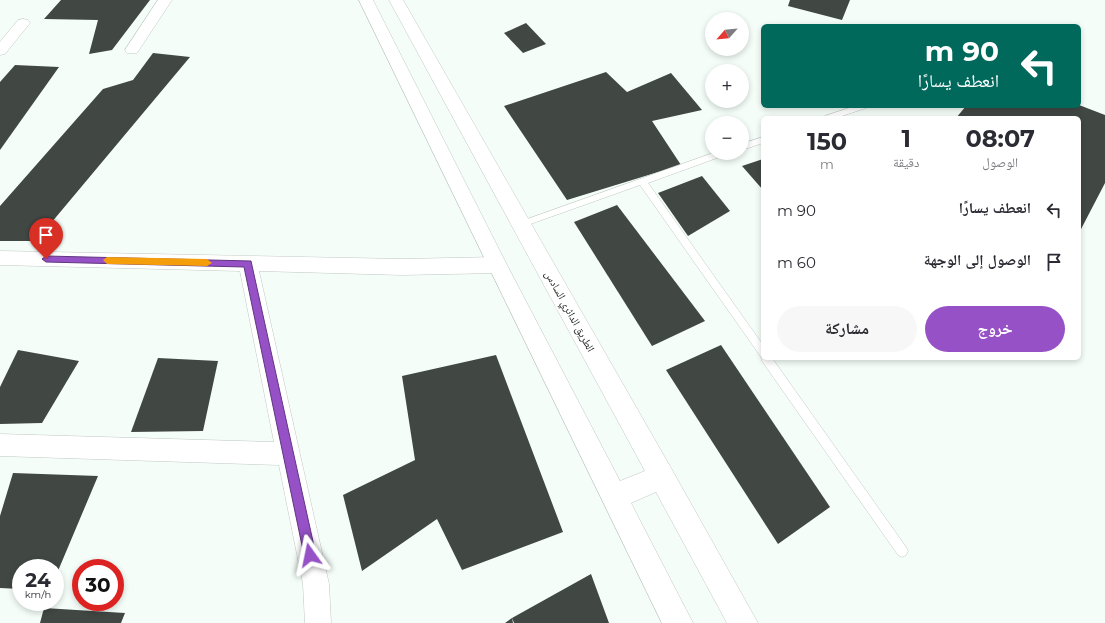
<!DOCTYPE html>
<html lang="ar">
<meta charset="utf-8">
<style>
body{margin:0;font-family:Montserrat,"Noto Naskh Arabic",sans-serif;background:#f7f7f7;color:#2b2b33;direction:rtl;height:100vh;display:flex;flex-direction:column;font-size:15px;white-space:nowrap}
*{box-sizing:border-box;margin:0}
p{font-size:13px;color:#7c7c81}
.icon{flex:none;width:22px;height:22px;fill:none;stroke:currentColor;stroke-width:2;stroke-linecap:round;stroke-linejoin:round}
.map{position:relative;flex:1;overflow:hidden;direction:ltr}
.drawer{position:absolute;left:761px;top:116px;width:320px;height:244px;display:flex;flex-direction:column;background:#fff;border-radius:6px;box-shadow:0 2px 6px #0003;direction:rtl}
.drawer>*{flex:none}
.top-card{position:absolute;left:761px;top:24px;width:320px;height:84px;border-radius:6px;box-shadow:0 2px 6px #0003;direction:rtl;background:#00695c;color:#fff;overflow:hidden}
.needle{width:26px;rotate:243deg}
.fabs{position:absolute;left:705px;top:12px;display:grid;gap:8px}
.fabs a{display:grid;place-items:center;width:44px;height:44px;border-radius:50%;background:#fff;box-shadow:0 2px 6px #0003;font-size:20px}
.speed{position:absolute;left:12px;top:559px;display:flex;gap:8px;font-size:20px;font-weight:700;text-align:center}
.speed>*{display:grid;place-content:center;width:52px;height:52px;border-radius:50%;background:#fff;box-shadow:0 2px 6px #0003;line-height:1}
.speed small{font-size:10px;font-weight:400}
.speed .limit{border:6px solid #d22;background:#fff;color:#111}
.pin{position:absolute;display:grid;place-items:center;width:34px;height:34px;color:#fff;margin:-41px -17px;border-radius:50% 50% 50% 0;rotate:-45deg;box-shadow:0 0 4px #0007}
.pin .icon{rotate:45deg}
.me{position:absolute;width:44px;margin:-22px;rotate:348deg;stroke-linejoin:round;filter:drop-shadow(0 0 3px #0008)}
.turn{display:flex;align-items:center;gap:14px;height:84px;padding:0 16px;font-size:18px}
.turn .icon{width:52px;height:52px;stroke-width:2.5}
.turn b{display:block;font-size:28px;line-height:34px}
.eta{display:flex;justify-content:space-evenly;align-items:center;height:68px;text-align:center}
.eta b{font-size:24px;font-weight:700;line-height:28px}
.button{display:flex;gap:8px;margin-top:auto;padding:8px 16px}
.button a{flex:1;height:46px;border-radius:24px;background:#9551c5;color:#fff;font-size:16px;font-weight:700;line-height:46px;text-align:center}
.button a+a{background:#f7f7f7;color:#2b2b33}
ul{padding:0;list-style:none}
li{display:flex;align-items:center;gap:12px;height:52px;padding:0 16px}
li div{flex:1}
li b{display:block;font-size:15px}
li em{font-style:normal}
.map>svg:first-child{display:block}
</style>
<div class="map">
<svg width="1105" height="623" viewBox="0 0 1105 623">
<rect width="100%" height="100%" fill="#f4fdf7"/>
<!-- building -->
<g fill="#414844">
<path d="M61 0H150L112 50 89 54 98 20 44 19Z"/>
<path d="M790 0H850L842 20 788 6Z"/>
<path d="M526 23 546 44 523 53 504 33Z"/>
<path d="M153 53 190 57 36 241H0V206L103 89 133 80Z"/>
<path d="M15 65 59 67 0 150V82Z"/>
<path d="M606 72 627 92 671 73 702 110 652 121 681 165 567 200 504 106Z"/>
<path d="M1079 105 1105 115V183L1079 233V118H956L966 106H1079Z"/>
<path d="M763 159V190L742 166Z"/>
<path d="M702 176 730 211 688 236 658 193Z"/>
<path d="M617 205 705 321 652 346 574 222Z"/>
<path d="M721 345 830 507 778 544 666 370Z"/>
<path d="M18 350 79 361 42 423 0 424V387Z"/>
<path d="M496 355 563 532 462 570 437 519 362 571 343 495 415 460 402 376Z"/>
<path d="M158 358 218 361 203 431 131 432Z"/>
<path d="M13 473 98 476 55 578V568H21V589L0 588V516Z"/>
<path d="M591 574 609 623H514L512 618 513 623H505L512 618Z"/>
<path d="M44 608 125 613 121 623H40Z"/>
</g>
<g fill="none" stroke-linecap="round" stroke-linejoin="round">
<!-- service casing -->
<g stroke="#c1c9c4" stroke-width="1">
<g id="service">
<path d="M855 106H867L866 108 836 118H824L825 116Z"/>
<path d="M763 137V143L742 150V144Z"/>
<path d="M713 153H726L725 155 648 183 763 345V358H772L906 547 908 551 906 555 902 557 898 555 762 361 761 357 640 185 525 226 522 227 517 224 519 222Z"/>
</g>
</g>
<!-- minor casing -->
<g stroke="#c1c9c4" stroke-width="1">
<g id="minor">
<path d="M158 0H172L137 53H127L125 50Z"/>
<path d="M23 19 28 20 30 23 5 54 0 55V42L18 20Z"/>
<path d="M0 251 402 259 497 257 504 260 506 265 504 270 497 273 402 275 259 271 329 584 331 623H305L303 584 279 465 0 456V434L274 442 240 271 0 265Z"/>
</g>
</g>
<!-- trunk casing -->
<g stroke="#c1c9c4" stroke-width="1">
<path id="trunk" d="M359 0H373L507 265 620 481 645 471 389 0H403L671 468 758 623H727L656 492 631 503 693 623H662Z"/>
</g>
<!-- service -->
<use href="#service" fill="#fff" fill-rule="evenodd"/>
<!-- minor -->
<use href="#minor" fill="#fff" fill-rule="evenodd"/>
<!-- trunk -->
<use href="#trunk" fill="#fff" fill-rule="evenodd"/>
</g>
<!-- route -->
<path fill="#9551c5" stroke="#613580" d="M46 256 251 261 316 555 314 559 310 561 306 559 304 555 244 267 46 262 42 259Z"/>
<!-- slow -->
<path fill="#f59e0b" d="M107 257 207 259 212 263 207 266 107 264 103 260Z"/>
<g text-anchor="middle" dominant-baseline="central" stroke-width="4" stroke-linejoin="round" paint-order="stroke">
<!-- street labels -->
<g font-size="11" fill="#222623" stroke="#fff">
<text transform="translate(570 311) rotate(61)">الطريق الدائري السادس</text>
</g>
</g>
</svg>
<div class="fabs">
<a><svg class="needle" viewBox="-14 -14 28 28"><path d="M0-13l5 13h-10z" fill="#e53935"/><path d="M0 13l5-13h-10z" fill="#7c7c81"/></svg></a>
<a>+</a>
<a>−</a>
</div>
<div class="speed"><div>24<small>km/h</small></div><div class="limit">30</div></div>
<div class="pin" style="left:46px;top:259px;background:#d93025"><svg class="icon" aria-label="arrive" viewBox="0 0 24 24"><path d="M6 21V4h12l-3 4 3 4H6"/></svg></div>
<svg class="me" style="left:310px;top:555px" viewBox="-20 -20 40 40"><path d="M0-17L14 15 0 8-14 15z" fill="#9551c5" stroke="#fff" stroke-width="4"/></svg>
<div class="top-card">
<div class="turn"><svg class="icon" aria-label="left" viewBox="0 0 24 24"><path d="M17 20v-9H6M10 6l-5 5 5 5"/></svg><div><b>90 m</b>انعطف يسارًا</div></div>
</div>
<section class="drawer">
<div class="eta">
<div><b>08:07</b><p>الوصول</p></div>
<div><b>1</b><p>دقيقة</p></div>
<div><b>150</b><p>m</p></div>
</div>
<ul>
<li><svg class="icon" aria-label="left" viewBox="0 0 24 24"><path d="M17 20v-9H6M10 6l-5 5 5 5"/></svg><div><b>انعطف يسارًا</b></div><em>90 m</em></li>
<li><svg class="icon" aria-label="arrive" viewBox="0 0 24 24"><path d="M6 21V4h12l-3 4 3 4H6"/></svg><div><b>الوصول إلى الوجهة</b></div><em>60 m</em></li>
</ul>
<div class="button"><a>خروج</a><a>مشاركة</a></div>
</section>
</div>
